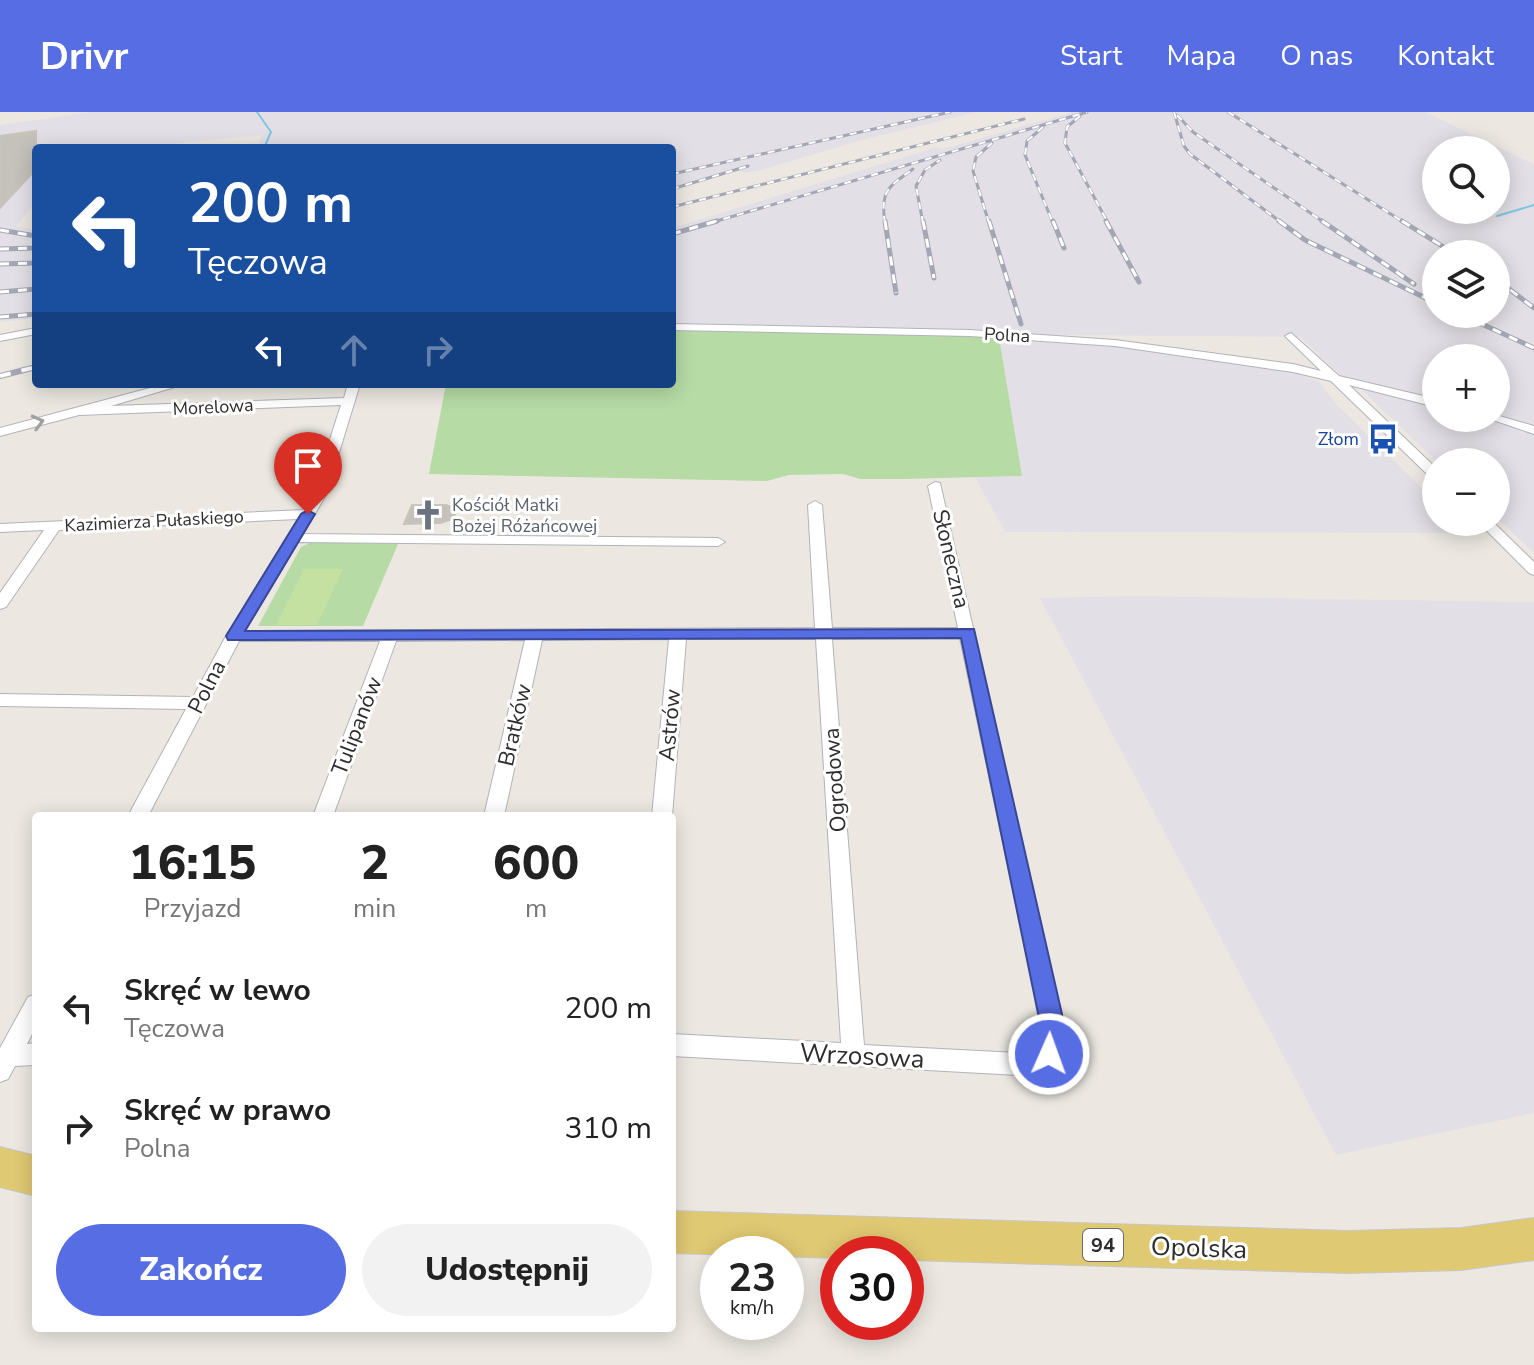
<!DOCTYPE html>
<html lang="pl">
<meta charset="utf-8">
<style>
body{margin:0;font-family:"Nunito Sans",sans-serif;background:#f2f2f2;color:#222;height:100vh;display:flex;flex-direction:column;font-size:30px;white-space:nowrap}
*{box-sizing:border-box;margin:0}
p{font-size:26px;color:#767676}
.icon{flex:none;width:44px;height:44px;fill:none;stroke:currentColor;stroke-width:2;stroke-linecap:round;stroke-linejoin:round}
.map{position:relative;flex:1;overflow:hidden}
.details{position:absolute;left:32px;top:700px;width:644px;height:520px;display:flex;flex-direction:column;background:#fff;border-radius:8px;box-shadow:0 4px 20px #0003}
.details>*{flex:none}
.top-card{position:absolute;left:32px;top:32px;width:644px;height:244px;border-radius:8px;box-shadow:0 4px 20px #0003;background:#1a4fa0;color:#fff;overflow:hidden}
.controls{position:absolute;left:1422px;top:24px;display:grid;gap:16px}
.controls a{display:grid;place-items:center;width:88px;height:88px;border-radius:50%;background:#fff;box-shadow:0 4px 20px #0003;font-size:40px}
.speed{position:absolute;left:700px;top:1124px;display:flex;gap:16px;font-size:40px;font-weight:700;text-align:center}
.speed>*{display:grid;place-content:center;width:104px;height:104px;border-radius:50%;background:#fff;box-shadow:0 4px 20px #0003;line-height:1}
.speed small{font-size:20px;font-weight:400}
.speed .limit{border:12px solid #d22;background:#fff;color:#111}
.pin{position:absolute;display:grid;place-items:center;width:68px;height:68px;color:#fff;margin:-82px -34px;border-radius:50% 50% 50% 0;rotate:-45deg;box-shadow:0 0 8px #0007}
.pin .icon{rotate:45deg}
.me{position:absolute;width:88px;margin:-44px;rotate:2deg;stroke-linejoin:round;filter:drop-shadow(0 0 6px #0008)}
.turn{display:flex;align-items:center;gap:28px;height:168px;padding:0 24px;font-size:36px}
.turn .icon{width:104px;height:104px;stroke-width:2.5}
.turn b{display:block;font-size:56px;line-height:68px}
.lanes{display:flex;align-items:center;height:76px;padding:0 24px;background:#0003;justify-content:center;gap:40px;direction:ltr}
.lanes .off{opacity:.35}
.eta{display:flex;justify-content:space-evenly;align-items:center;height:136px;text-align:center}
.eta b{font-size:48px;font-weight:800;line-height:56px}
.button{display:flex;gap:16px;margin-top:auto;padding:16px 24px}
.button a{flex:1;height:92px;border-radius:48px;background:#576de4;color:#fff;font-size:32px;font-weight:800;line-height:92px;text-align:center}
.button a+a{background:#f2f2f2;color:#222}
ul{padding:0;list-style:none}
li{display:flex;align-items:center;gap:24px;height:120px;padding:0 24px}
li div{flex:1}
li b{display:block;font-size:30px}
li em{font-style:normal}
header{display:flex;align-items:center;gap:48px;box-sizing:border-box;height:112px;padding:0 40px;background:#576de4;color:#fff}
header strong{font-size:38px}
nav{display:flex;gap:44px;margin-inline-start:auto;font-size:28px}
.map>svg:first-child{display:block}
</style>
<header>
<strong>Drivr</strong>
<nav><a>Start</a><a>Mapa</a><a>O nas</a><a>Kontakt</a></nav>
</header>
<div class="map">
<svg width="1534" height="1253" viewBox="0 0 1534 1253">
<rect width="100%" height="100%" fill="#ece8e1"/>
<!-- industrial -->
<g fill="#e2e0e6" fill-rule="evenodd">
<path d="M91 0H977L862 28 761 58 745 61 733 58 672 75V36H257L262 23 131 36H36V90L16 114 36 118V206L0 210V13Z"/>
<path d="M1072 0H1425L1534 52V441L1496 405V350H1437L1363 279 1346 268 1300 225 1064 223 672 212V116L937 35 943 37ZM1436 38H1496V98H1436ZM1436 142H1496V202H1436ZM1436 246H1496V306H1436Z"/>
<path d="M999 225 1107 233 1297 261 1319 270 1337 293 1436 390V410H1456L1467 421 1005 420 975 365 1022 364Z"/>
<path d="M1134 484 1534 490V1001L1336 1043 1040 486Z"/>
</g>
<!-- green -->
<g fill="#b6dba5">
<path d="M672 218 999 225 1022 364 904 367H860L843 362 789 363 767 369 429 362 446 272H672Z"/>
<path d="M312 430 398 432 363 514H258L301 435Z"/>
</g>
<!-- pitch -->
<path fill="#c5e1a2" d="M304 457H343L317 513H276Z"/>
<g fill="none" stroke-linecap="round" stroke-linejoin="round">
<!-- stream -->
<g stroke="#82c5e0" stroke-width="2">
<path d="M257 0 271 20 264 36"/>
<path d="M1497 104 1534 93"/>
</g>
</g>
<!-- building -->
<g fill="#c5c2bc" stroke="#c8c3bb" stroke-width="2">
<path d="M36 19V57L0 96V24Z"/>
<path d="M412 393H446L457 397 453 407 440 411 404 412Z"/>
</g>
<g fill="none" stroke-linecap="round" stroke-linejoin="round">
<!-- street casing -->
<g stroke="#b1b3bb" stroke-width="2">
<g id="street">
<path d="M672 212 970 218 1115 228 1293 252 1321 259 1287 226 1285 224 1291 221 1339 264 1436 287V295L1349 273 1436 356V367L1431 366 1331 269 1293 260 1115 234 970 224 672 218Z"/>
<path d="M36 216V222L0 229V223Z"/>
<path d="M165 272H185L111 294 344 286 348 272H360L326 383 303 422 718 426 725 430 718 434 298 430 245 519 815 516 808 393 815 389 822 393 832 516H958L928 374 935 370 940 371 1063 911C1067 943 1050 958 1020 963L672 944V922L841 931 816 527H686L672 704H652L669 527 542 528 504 704H484L525 528 396 529 333 704H313L380 529H239L148 704H128L186 597 0 594V582L193 585 226 524 298 407 59 418 6 495 0 497V481L44 418 0 420V412L303 398 312 383 341 293 79 303 0 324V316ZM960 526 1041 911 1039 933 1031 939 1020 941 864 933 832 527Z"/>
<path d="M1496 303 1534 314V322L1487 306H1496Z"/>
<path d="M1478 410H1493L1534 450V463L1529 461Z"/>
<path d="M36 882V914L27 932 36 931V953L15 954 8 967 0 970V936L28 885Z"/>
</g>
</g>
<!-- primary casing -->
<g stroke="#c8c8c8" stroke-width="2">
<g id="primary">
<path d="M0 1035 36 1044V1084L0 1075Z"/>
<path d="M672 1099 1348 1119 1461 1116 1534 1106V1148L1461 1158 1348 1161 906 1148V1142H838V1146L672 1141Z"/>
</g>
</g>
<!-- street -->
<use href="#street" fill="#fff" fill-rule="evenodd"/>
<!-- primary -->
<use href="#primary" fill="#e0c973" fill-rule="evenodd"/>
<!-- rail-far2 casing -->
<g stroke="#a4a6b4" stroke-width="3">
<g id="rail-far2">
<path d="M1174 0 1184 34 1190 42 1282 111"/>
<path d="M1228 0 1405 111"/>
<path d="M1177 3 1193 20 1325 111"/>
<path d="M1080 4 1067 15 1065 31 1108 111"/>
<path d="M1043 15 1027 29 1025 43 1053 111"/>
<path d="M672 62 950 0"/>
<path d="M672 77 748 54"/>
<path d="M672 95 1024 7"/>
<path d="M710 111 1087 0"/>
<path d="M885 111C880 79 888 75 913 57"/>
<path d="M923 111 916 74 925 58 940 48"/>
<path d="M989 111 973 59 976 45 992 31"/>
</g>
</g>
<!-- rail-far1 casing -->
<g stroke="#a4a6b4" stroke-width="5">
<g id="rail-far1">
<path d="M885 109 896 181"/>
<path d="M923 109 934 166"/>
<path d="M989 109 1021 212"/>
<path d="M1053 109 1064 136"/>
<path d="M1106 109 1139 170"/>
<path d="M1279 109 1305 128 1436 191"/>
<path d="M1322 109 1414 172"/>
<path d="M1402 109 1455 142"/>
<path d="M0 118 36 124"/>
<path d="M672 122 717 109"/>
<path d="M0 137 36 136"/>
<path d="M0 152 36 151"/>
<path d="M1496 167 1534 196"/>
<path d="M0 180 36 177"/>
<path d="M1460 202 1534 236"/>
<path d="M0 205 36 202"/>
</g>
</g>
<!-- rail casing -->
<g stroke="#a4a6b4" stroke-width="6">
<path id="rail" d="M0 264 36 255"/>
</g>
<!-- rail-far2 -->
<use href="#rail-far2" stroke="#fff" stroke-width="2" stroke-dasharray="7" stroke-linecap="butt"/>
<!-- rail-far1 -->
<use href="#rail-far1" stroke="#fff" stroke-width="3" stroke-dasharray="9" stroke-linecap="butt"/>
<!-- rail -->
<use href="#rail" stroke="#fff" stroke-width="4" stroke-dasharray="11" stroke-linecap="butt"/>
</g>
<!-- one-way arrows -->
<defs><path id="oneway-chevron" d="M-2-3.5L2.5 0L-2 3.5" fill="none" stroke-width="1.6" stroke-linecap="round" stroke-linejoin="round" transform="scale(2)"/></defs>
<use stroke="#a0a0a0" href="#oneway-chevron" transform="translate(38 310) rotate(-15)"/>
<!-- route -->
<path fill="#576de4" stroke="#394794" stroke-width="2" d="M308 398 315 402 245 519 974 517 1064 911 1066 928 1058 949 1049 952 1041 949 1037 942 1043 928 1040 911 961 526 228 528 226 524 301 402Z"/>
<!-- icons -->
<defs>
<g id="bus-bare" transform="scale(2.4)"><path d="M-5-6H5V4H4V6H2V4H-2V6H-4V4H-5ZM-3.5-4V0h7V-4ZM-3.5 1.2v1.5H-2V1.2ZM2 1.2v1.5H3.5V1.2Z" fill="#1a4fb4" stroke="#fff" stroke-width="2.5" paint-order="stroke"/></g>
<g id="church-bare" transform="scale(2.4)"><path d="M-1.2-6h2.4v3.5h3.3v2.4h-3.3V6h-2.4V-.1h-3.3v-2.4h3.3Z" fill="#6b7280" stroke="#fff" stroke-width="2.5" paint-order="stroke"/></g>
</defs>
<g fill-rule="evenodd">
<use href="#bus-bare" x="1383" y="327"/>
<use href="#church-bare" x="428" y="403"/>
</g>
<g text-anchor="middle" dominant-baseline="central" stroke-width="6" stroke-linejoin="round" paint-order="stroke">
<!-- far-street labels -->
<g font-size="18" fill="#2d2d2d" stroke="#fff">
<text transform="translate(1007 223) rotate(3)">Polna</text>
<text transform="translate(213 295) rotate(-3)">Morelowa</text>
<text transform="translate(154 409) rotate(-3)">Kazimierza Pułaskiego</text>
</g>
<!-- far-transit labels -->
<g font-size="18" fill="#164399" stroke="#fff" text-anchor="end">
<text x="1359" y="327">Złom</text>
</g>
<!-- far-worship labels -->
<g font-size="18" fill="#5b616d" stroke="#fff" text-anchor="start">
<text x="452" y="393">Kościół Matki<tspan x="452" dy="21">Bożej Różańcowej</tspan></text>
</g>
<!-- shield labels -->
<rect fill="#fff" stroke="#6c6c6c" stroke-width="2" x="1083" y="1117" width="40" height="32" rx="6"/>
<g font-size="20" font-weight="bold" fill="#2d2d2d">
<text x="1103" y="1133">94</text>
</g>
<!-- street labels -->
<g font-size="22" fill="#2d2d2d" stroke="#fff">
<text transform="translate(951 447) rotate(77)">Słoneczna</text>
<text transform="translate(207 575) rotate(-63)">Polna</text>
<text transform="translate(515 613) rotate(-77)">Bratków</text>
<text transform="translate(670 613) rotate(-85)">Astrów</text>
<text transform="translate(357 614) rotate(-69)">Tulipanów</text>
<text transform="translate(835 668) rotate(-94)">Ogrodowa</text>
</g>
<!-- near-street labels -->
<g font-size="26" fill="#2d2d2d" stroke="#fff">
<text transform="translate(862 944) rotate(3)">Wrzosowa</text>
<text transform="translate(1199 1136) rotate(2)">Opolska</text>
</g>
</g>
</svg>
<div class="controls">
<a><svg class="icon" aria-label="search" viewBox="0 0 24 24"><circle cx="10" cy="10" r="6"/><path d="M15 15l6 6"/></svg></a>
<a><svg class="icon" aria-label="layers" viewBox="0 0 24 24"><path d="M12 4l9 5-9 5-9-5zM3 14l9 5 9-5"/></svg></a>
<a>+</a>
<a>−</a>
</div>
<div class="speed"><div>23<small>km/h</small></div><div class="limit">30</div></div>
<div class="pin" style="left:308px;top:402px;background:#d93025"><svg class="icon" aria-label="arrive" viewBox="0 0 24 24"><path d="M6 21V4h12l-3 4 3 4H6"/></svg></div>
<svg class="me" style="left:1049px;top:942px" viewBox="-20 -20 40 40"><circle r="17" fill="#576de4" stroke="#fff" stroke-width="3"/><path d="M0-11L8 9 0 5-8 9z" fill="#fff"/></svg>
<div class="top-card">
<div class="turn"><svg class="icon" aria-label="left" viewBox="0 0 24 24"><path d="M17 20v-9H6M10 6l-5 5 5 5"/></svg><div><b>200 m</b>Tęczowa</div></div>
<div class="lanes"><svg class="icon" aria-label="left" viewBox="0 0 24 24"><path d="M17 20v-9H6M10 6l-5 5 5 5"/></svg><svg class="icon off" aria-label="ahead" viewBox="0 0 24 24"><path d="M12 20V5M6 11l6-6 6 6"/></svg><svg class="icon off" aria-label="right" viewBox="0 0 24 24"><path d="M7 20v-9h11M14 6l5 5-5 5"/></svg></div>
</div>
<section class="details">
<div class="eta">
<div><b>16:15</b><p>Przyjazd</p></div>
<div><b>2</b><p>min</p></div>
<div><b>600</b><p>m</p></div>
</div>
<ul>
<li><svg class="icon" aria-label="left" viewBox="0 0 24 24"><path d="M17 20v-9H6M10 6l-5 5 5 5"/></svg><div><b>Skręć w lewo</b><p>Tęczowa</p></div><em>200 m</em></li>
<li><svg class="icon" aria-label="right" viewBox="0 0 24 24"><path d="M7 20v-9h11M14 6l5 5-5 5"/></svg><div><b>Skręć w prawo</b><p>Polna</p></div><em>310 m</em></li>
</ul>
<div class="button"><a>Zakończ</a><a>Udostępnij</a></div>
</section>
</div>
